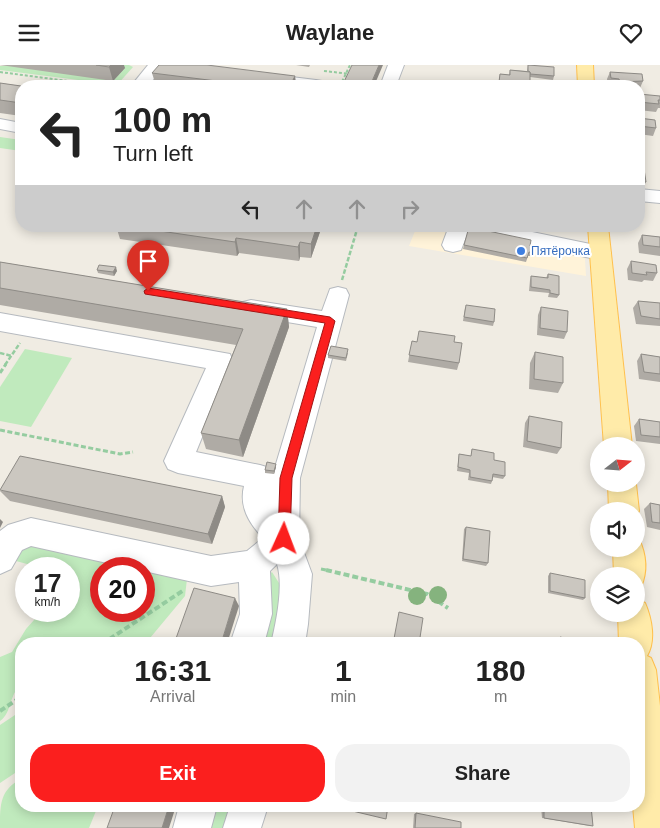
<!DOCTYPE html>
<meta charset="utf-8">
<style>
body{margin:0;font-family:Arial,sans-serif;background:#f2f2f2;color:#222;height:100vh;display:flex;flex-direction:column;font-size:19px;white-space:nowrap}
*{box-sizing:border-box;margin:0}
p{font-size:16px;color:#767676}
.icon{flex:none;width:28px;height:28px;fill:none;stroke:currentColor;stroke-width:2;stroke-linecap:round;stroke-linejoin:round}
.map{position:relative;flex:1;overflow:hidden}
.details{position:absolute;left:15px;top:572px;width:630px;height:175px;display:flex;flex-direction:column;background:#fff;border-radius:20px;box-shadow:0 2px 12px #0003}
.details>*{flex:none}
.guide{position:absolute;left:15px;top:15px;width:630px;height:152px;border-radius:20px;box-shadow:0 2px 12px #0003;background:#fff;color:#222;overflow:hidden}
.needle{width:32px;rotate:73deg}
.tools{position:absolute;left:590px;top:372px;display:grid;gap:10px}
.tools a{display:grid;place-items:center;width:55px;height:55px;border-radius:50%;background:#fff;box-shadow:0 2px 12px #0003;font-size:25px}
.speed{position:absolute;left:15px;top:492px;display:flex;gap:10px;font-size:25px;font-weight:700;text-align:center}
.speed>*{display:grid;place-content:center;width:65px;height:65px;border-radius:50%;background:#fff;box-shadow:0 2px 12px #0003;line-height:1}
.speed small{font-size:12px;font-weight:400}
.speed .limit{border:8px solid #d22;background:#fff;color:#111}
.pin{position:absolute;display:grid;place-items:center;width:42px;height:42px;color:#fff;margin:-51px -21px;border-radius:50% 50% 50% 0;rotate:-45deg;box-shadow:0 0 5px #0007}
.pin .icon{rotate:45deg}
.me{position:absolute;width:55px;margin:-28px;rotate:2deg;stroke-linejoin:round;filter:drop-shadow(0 0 4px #0008)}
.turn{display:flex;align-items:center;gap:18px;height:105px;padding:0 15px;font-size:22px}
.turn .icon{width:65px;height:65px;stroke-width:2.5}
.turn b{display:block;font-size:35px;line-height:42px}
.lanes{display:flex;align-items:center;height:48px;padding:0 15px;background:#0003;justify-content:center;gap:25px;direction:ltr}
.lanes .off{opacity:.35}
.eta{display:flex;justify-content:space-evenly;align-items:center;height:85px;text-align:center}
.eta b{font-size:30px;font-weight:600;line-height:35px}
.primary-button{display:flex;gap:10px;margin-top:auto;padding:10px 15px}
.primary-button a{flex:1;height:58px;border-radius:20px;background:#fb1f1e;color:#fff;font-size:20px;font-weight:600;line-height:58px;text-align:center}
.primary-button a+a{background:#f2f2f2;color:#222}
header{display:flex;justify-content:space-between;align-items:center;height:65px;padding:0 15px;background:#fff;font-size:22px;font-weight:600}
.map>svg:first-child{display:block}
</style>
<header><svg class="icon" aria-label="menu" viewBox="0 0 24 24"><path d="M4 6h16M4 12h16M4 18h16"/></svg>Waylane<svg class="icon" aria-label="heart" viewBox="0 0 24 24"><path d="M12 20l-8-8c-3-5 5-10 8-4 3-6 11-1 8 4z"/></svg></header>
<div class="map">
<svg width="660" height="763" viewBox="0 0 660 763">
<rect width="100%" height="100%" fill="#f0ece3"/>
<!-- commercial -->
<path fill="#fff3d9" d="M417 161H489L584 180 586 211 409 181Z"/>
<!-- green -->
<g fill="#c0eabd" fill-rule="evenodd">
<path d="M110 0H129L133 2 117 20 0 5V1Z"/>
<path d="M0 72 21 75V86L0 83Z"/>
<path d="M25 284 72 293 31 362 0 356V322Z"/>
<path d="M31 475 187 514 185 531 145 579H21V620C9 629 12 648 0 656V592L12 587 26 564 42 546H69V504H45L47 502 45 498 27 499 16 496 17 480ZM101 504H144V546H101Z"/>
<path d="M272 507 279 518V559L274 579H252L259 519Z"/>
<path d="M21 646V704L0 718V660Z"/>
<path d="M21 714V741H98L89 763H0C0 739 0 725 21 714Z"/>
<path d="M212 741H235L227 763H210Z"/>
</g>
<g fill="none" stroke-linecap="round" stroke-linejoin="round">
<!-- minor casing -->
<g stroke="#b6babf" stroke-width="2">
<g id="minor">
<path d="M148 0H165L148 21H131Z"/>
<path d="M388 0H404L396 21H380Z"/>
<path d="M258 8 316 15 322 16 324 20 285 21 252 17 250 13 252 9Z"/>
<path d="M0 54 21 58V68L0 64Z"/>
<path d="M639 124 660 126V138L639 136Z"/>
<path d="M449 161H503L600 181 608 183 611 188 608 193 600 195 468 167 461 185 453 187 445 185 442 180Z"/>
<path d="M338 222 346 224 349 230 300 413 299 474 312 509 308 559 305 579H271C276 557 284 521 277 499L270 506 272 549 264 579H230L240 549 239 517 211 521 144 506V504H134L31 481 22 485 11 504 0 509V466L8 460 31 453 211 491 247 486 263 473C249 458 239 442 244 421L178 408 168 404 164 396 206 303 0 266V248L230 289 233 296 196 387 260 400 270 403 273 409 317 262 251 251 243 249 239 243 243 237 251 235 322 246 330 224Z"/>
<path d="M179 741H217L211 763H173Z"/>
<path d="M230 741H268L261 763H223Z"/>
</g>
</g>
<!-- major casing -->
<g stroke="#ffc04d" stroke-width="2">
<g id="major">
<path d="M577 0H593L594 21H578Z"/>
<path d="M588 161H608L632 381H604Z"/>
<path d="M608 419H636L639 446 636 451V446H609Z"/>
<path d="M636 473 639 474C646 489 648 506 641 522L636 524V511H614L613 484H636Z"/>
<path d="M636 534 645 538C652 554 656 576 647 591L651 593 656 605 660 641V763H635L633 741H639V579H619L618 549H636Z"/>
</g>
</g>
<!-- path-far3 -->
<g stroke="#95cca0" stroke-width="2" stroke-dasharray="3 2" stroke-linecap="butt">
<path d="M324 6 351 9"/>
<path d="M0 7 105 21"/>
<path d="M340 21 350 0"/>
</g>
<!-- path-far2 -->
<g stroke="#95cca0" stroke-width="2.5" stroke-dasharray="4.5 2" stroke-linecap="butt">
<path d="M342 215 358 161"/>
<path d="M0 288 12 291"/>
<path d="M5 300 20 278"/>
</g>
<!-- path-far1 -->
<g stroke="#95cca0" stroke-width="3" stroke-dasharray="5 2.5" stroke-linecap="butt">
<path d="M0 308 6 299"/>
<path d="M0 365 120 389 133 387"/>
<path d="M321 504 331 506"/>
</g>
<!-- path -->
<g stroke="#95cca0" stroke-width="4" stroke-dasharray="6 3" stroke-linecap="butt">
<path d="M326 505 427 529 448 543"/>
<path d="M102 579 184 525"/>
<path d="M0 646 21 632"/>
</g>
<!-- minor -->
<use href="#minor" fill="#fff" fill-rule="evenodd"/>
<!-- major -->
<use href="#major" fill="#ffeba9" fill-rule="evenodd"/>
</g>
<!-- trees -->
<g fill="#85b37e">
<circle cx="438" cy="530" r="9"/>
<circle cx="417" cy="531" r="9"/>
</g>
<!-- wall -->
<g fill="#afaba5">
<path d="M0 0H111L125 3 113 16Z"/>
<path d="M296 0H310L309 2Z"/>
<path d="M528 0 554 11 553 15 530 12 529 21H498L500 9 509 10 510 5 527 6Z"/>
<path d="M610 7 643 16 640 23 639 24V21H608L607 14Z"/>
<path d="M152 8 295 11 296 21H156Z"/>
<path d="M0 18 21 21V51L0 48Z"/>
<path d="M660 31V43H658L656 47 639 45V37Z"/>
<path d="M639 53 656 63 653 71 639 69Z"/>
<path d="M639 104 646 117 642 125 639 124Z"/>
<path d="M116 161H322L311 193 300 192 299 196 239 188 237 191 120 174Z"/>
<path d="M642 170 660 172V191L639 188 638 178Z"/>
<path d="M464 180 530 181 533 188 532 191H528L526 197 463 184Z"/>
<path d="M631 196 657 208 653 216 644 215 642 217 628 215 627 204Z"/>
<path d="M0 197 287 244 289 262 243 392 206 384 201 368 236 280 0 240Z"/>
<path d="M97 205 117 206 114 211 98 208Z"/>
<path d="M548 209 559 230 557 233 548 232 549 228 529 226 530 215 531 211 546 213Z"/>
<path d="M638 236 660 238V261L636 259 633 243Z"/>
<path d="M541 242 567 267 564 274 537 270 538 250Z"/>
<path d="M465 243 494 257 493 261 463 256Z"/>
<path d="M412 276 417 277H454L459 298 457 305 408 297Z"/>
<path d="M535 287 563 318 558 328 529 324 530 298Z"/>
<path d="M348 288 346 296 328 293V290Z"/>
<path d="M641 289 660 292V317L639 314 637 296Z"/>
<path d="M529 351 561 383 557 389 523 382 525 358Z"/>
<path d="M639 354 660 357V379L636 376 634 361Z"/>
<path d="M472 384 494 395 505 411 503 414 492 412V416L491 419 468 415 469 408 457 406 459 389 471 391Z"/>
<path d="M276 399V402L274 409 265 408V405Z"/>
<path d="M0 426 222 431 225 442 212 479 10 436Z"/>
<path d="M650 438 660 440V465L647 462 644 444Z"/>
<path d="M466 462 488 498 486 501 462 496 464 464Z"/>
<path d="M550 508 585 533 583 535 548 528V511Z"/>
<path d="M560 572 590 579H557V574Z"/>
<path d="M541 741H591L593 761H590L542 753Z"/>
<path d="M416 748 461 763H413L414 749Z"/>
</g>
<!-- shaded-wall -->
<g fill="#8e8b86">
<path d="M111 0H124L125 3 113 16 109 2Z"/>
<path d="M379 0H383L374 21H370Z"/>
<path d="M295 11 296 21H290Z"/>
<path d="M317 161H322L311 193V179Z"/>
<path d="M236 173 239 188 237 191 235 177Z"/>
<path d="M300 177V192L299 196 298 182Z"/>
<path d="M116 202 117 206 114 211 113 207Z"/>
<path d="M287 244 289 262 243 392 239 375Z"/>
<path d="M276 399V402L274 409V406Z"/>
<path d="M222 431 225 442 212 479 208 469Z"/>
<path d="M0 454 3 457 0 463Z"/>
<path d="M235 533 239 541 227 579H221Z"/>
<path d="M169 741H176L169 763H162Z"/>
</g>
<!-- building -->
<g fill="#cbc7c0" stroke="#8e8b86">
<path d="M96 0H111L109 2Z"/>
<path d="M159 0H207L295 11 290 21H257L152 8Z"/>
<path d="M352 0H379L370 21H342Z"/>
<path d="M528 0 554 2V11L530 9V7L528 6Z"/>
<path d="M510 5 530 7V17L516 16 515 19 499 17 500 9 510 10Z"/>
<path d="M610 7 642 9 643 16 620 17 619 14 611 13Z"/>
<path d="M0 18 21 21V38L0 35Z"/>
<path d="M639 29 660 31V35H658L659 39 639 37Z"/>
<path d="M639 53 655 55 656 63 639 61Z"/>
<path d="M639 104H644L646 117 639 116Z"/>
<path d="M126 161H317L311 179 300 177 298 182 236 173 235 177Z"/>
<path d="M469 162 531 175 530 181 535 182 533 188 529 187 527 193 464 180Z"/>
<path d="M642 170 660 172V182L643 180Z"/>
<path d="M631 196 656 200 657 208 646 207 647 210 632 208Z"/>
<path d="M0 197 287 244 239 375 201 368 243 264 0 223Z"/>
<path d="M99 200 116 202 113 207 97 205Z"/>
<path d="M548 209 559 211V230L550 228V225L531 222V211L548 213Z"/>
<path d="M638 236 660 238V254L641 251Z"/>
<path d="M466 240 495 244 494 257 464 252Z"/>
<path d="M541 242 568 246 567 267 540 263Z"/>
<path d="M419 266 455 271 454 277 462 278 459 298 409 290 412 276 417 277Z"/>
<path d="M331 281 348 284 346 293 328 290Z"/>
<path d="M535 287 563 292V318L534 314Z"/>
<path d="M641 289 660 292V309L644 307Z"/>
<path d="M529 351 562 357 561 383 527 376Z"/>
<path d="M639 354 660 357V372L641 370Z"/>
<path d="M472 384 494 388V395L505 397V411L493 409 492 416 470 412V405L458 402 459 389 471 391Z"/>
<path d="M20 391 222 431 208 469 0 425Z"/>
<path d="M267 397 276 399 274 406 265 405Z"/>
<path d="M650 438 660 440V458L652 457Z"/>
<path d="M466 462 490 466 488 498 463 494Z"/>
<path d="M550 508 585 515V533L550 526Z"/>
<path d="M194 523 235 533 221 579H174Z"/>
<path d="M399 547 423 553 419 579H393Z"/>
<path d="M560 572 590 579H560Z"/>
<path d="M115 741H169L162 763H107Z"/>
<path d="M345 741H388L386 754 344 744Z"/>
<path d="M544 741H591L593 761 544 753Z"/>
<path d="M416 748 461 757V763H415Z"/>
</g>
<!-- route -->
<path fill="#fb1f1e" stroke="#a31414" d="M148 223 330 252 335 256 292 413 290 474 288 478 284 480 279 478 278 474 280 413 325 258 145 229 144 226Z"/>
<!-- markers -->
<circle fill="#3f7fe0" stroke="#fff" stroke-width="2" cx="521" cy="186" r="5"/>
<g text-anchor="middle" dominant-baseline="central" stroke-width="4" stroke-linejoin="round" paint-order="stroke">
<!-- far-shop labels -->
<g font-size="12" fill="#366cbe" stroke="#fff" text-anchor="start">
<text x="531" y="186">Пятёрочка</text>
</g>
</g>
</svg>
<div class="tools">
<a><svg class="needle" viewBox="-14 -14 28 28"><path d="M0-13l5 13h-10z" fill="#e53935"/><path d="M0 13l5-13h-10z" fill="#767676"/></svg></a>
<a><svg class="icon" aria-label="sound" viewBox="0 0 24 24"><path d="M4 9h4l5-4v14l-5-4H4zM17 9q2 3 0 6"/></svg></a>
<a><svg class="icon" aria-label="layers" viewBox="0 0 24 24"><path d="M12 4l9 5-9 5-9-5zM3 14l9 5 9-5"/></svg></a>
</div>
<div class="speed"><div>17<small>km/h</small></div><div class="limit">20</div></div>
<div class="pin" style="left:148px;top:226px;background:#d93025"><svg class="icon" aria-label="arrive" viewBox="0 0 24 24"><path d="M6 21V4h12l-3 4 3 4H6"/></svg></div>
<svg class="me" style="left:284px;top:474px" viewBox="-20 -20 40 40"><circle r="19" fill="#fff"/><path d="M0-13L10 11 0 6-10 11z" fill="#fb1f1e"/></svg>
<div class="guide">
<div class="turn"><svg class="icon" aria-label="left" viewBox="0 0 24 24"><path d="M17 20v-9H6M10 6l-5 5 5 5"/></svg><div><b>100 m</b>Turn left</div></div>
<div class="lanes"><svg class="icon" aria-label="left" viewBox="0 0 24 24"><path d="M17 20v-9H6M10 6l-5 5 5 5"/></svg><svg class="icon off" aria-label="ahead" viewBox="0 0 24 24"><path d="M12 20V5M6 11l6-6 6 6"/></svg><svg class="icon off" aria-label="ahead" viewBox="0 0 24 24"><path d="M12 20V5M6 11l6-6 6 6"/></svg><svg class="icon off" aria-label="right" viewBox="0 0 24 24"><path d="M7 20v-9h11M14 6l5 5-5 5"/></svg></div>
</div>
<section class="details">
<div class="eta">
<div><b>16:31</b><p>Arrival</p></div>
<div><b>1</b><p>min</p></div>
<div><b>180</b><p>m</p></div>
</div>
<div class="primary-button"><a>Exit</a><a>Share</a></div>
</section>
</div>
